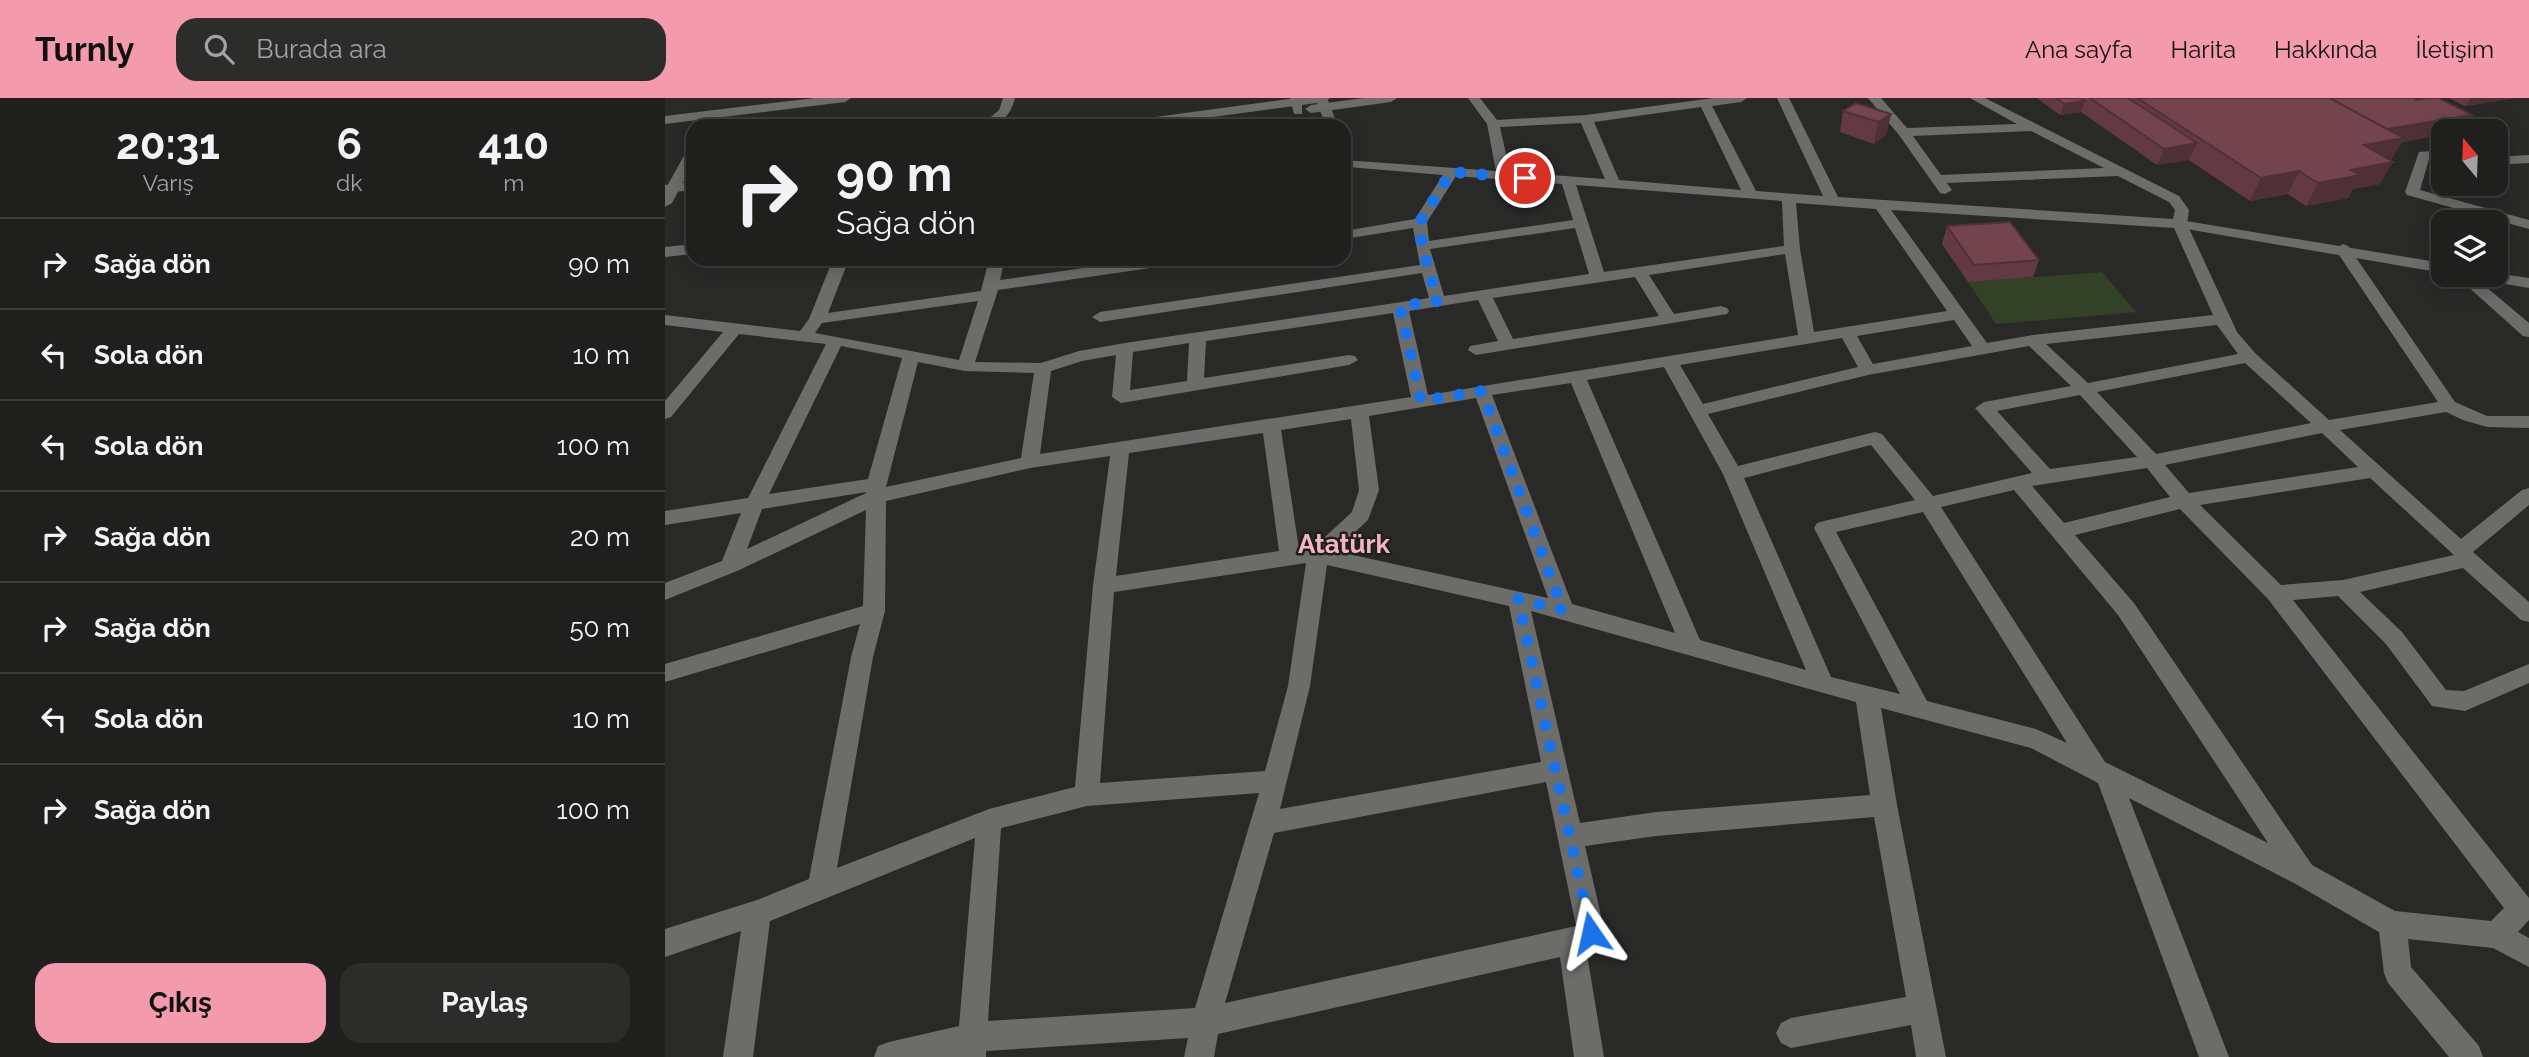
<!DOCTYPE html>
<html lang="tr">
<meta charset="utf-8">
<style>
body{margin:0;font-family:Raleway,sans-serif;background:#2c2d2b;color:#f1f3f6;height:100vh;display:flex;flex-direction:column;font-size:26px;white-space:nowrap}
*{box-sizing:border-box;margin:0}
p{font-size:23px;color:#a1a3a4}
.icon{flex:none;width:38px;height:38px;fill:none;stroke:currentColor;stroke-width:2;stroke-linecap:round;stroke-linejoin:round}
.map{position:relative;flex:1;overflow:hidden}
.sheet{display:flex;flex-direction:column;background:#1f201e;width:665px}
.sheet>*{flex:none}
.hud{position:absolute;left:21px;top:21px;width:665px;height:147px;border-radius:21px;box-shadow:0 4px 18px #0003,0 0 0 2px #3c3e3c;background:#1f201e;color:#f1f3f6;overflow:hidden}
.needle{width:46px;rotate:341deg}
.buttons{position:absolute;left:1766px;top:21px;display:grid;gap:14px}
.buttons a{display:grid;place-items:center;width:77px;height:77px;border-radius:14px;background:#1f201e;box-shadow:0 4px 18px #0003,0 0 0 2px #3c3e3c;font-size:35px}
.pin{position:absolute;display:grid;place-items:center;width:60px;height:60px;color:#fff;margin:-30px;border:4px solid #fff;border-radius:50%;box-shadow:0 2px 7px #0007}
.me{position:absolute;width:77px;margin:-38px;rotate:349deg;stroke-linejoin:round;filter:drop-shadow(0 0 5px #0008)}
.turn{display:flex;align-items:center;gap:24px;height:147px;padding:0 35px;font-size:32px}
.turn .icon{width:91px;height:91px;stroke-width:2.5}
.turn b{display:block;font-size:49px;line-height:60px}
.eta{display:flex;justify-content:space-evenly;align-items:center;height:119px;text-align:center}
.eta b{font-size:42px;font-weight:700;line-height:49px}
.action{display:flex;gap:14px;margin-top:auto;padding:14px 35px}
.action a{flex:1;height:80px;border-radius:21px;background:#f39aac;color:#111;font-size:28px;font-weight:700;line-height:80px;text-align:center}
.action a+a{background:#2c2d2b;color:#f1f3f6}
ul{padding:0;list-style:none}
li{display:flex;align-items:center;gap:21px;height:91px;padding:0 35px;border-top:2px solid #3c3e3c}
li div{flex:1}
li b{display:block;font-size:26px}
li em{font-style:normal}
header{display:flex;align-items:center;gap:42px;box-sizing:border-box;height:98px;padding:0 35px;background:#f39aac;color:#111}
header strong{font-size:33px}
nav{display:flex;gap:38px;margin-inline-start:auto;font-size:24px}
.search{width:490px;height:63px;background:#2c2d2b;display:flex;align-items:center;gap:18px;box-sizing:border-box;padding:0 24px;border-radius:21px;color:#a1a3a4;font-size:26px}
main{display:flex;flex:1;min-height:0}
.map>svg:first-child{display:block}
</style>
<header>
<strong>Turnly</strong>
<div class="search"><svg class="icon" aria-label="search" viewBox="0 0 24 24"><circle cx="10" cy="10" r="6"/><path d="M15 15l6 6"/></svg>Burada ara</div>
<nav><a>Ana sayfa</a><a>Harita</a><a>Hakkında</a><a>İletişim</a></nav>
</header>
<main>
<section class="sheet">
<div class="eta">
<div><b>20:31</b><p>Varış</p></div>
<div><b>6</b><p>dk</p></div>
<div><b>410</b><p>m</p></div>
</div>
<ul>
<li><svg class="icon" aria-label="right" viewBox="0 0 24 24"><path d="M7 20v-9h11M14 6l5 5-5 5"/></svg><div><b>Sağa dön</b></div><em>90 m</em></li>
<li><svg class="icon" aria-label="left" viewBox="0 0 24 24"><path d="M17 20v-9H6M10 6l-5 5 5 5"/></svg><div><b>Sola dön</b></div><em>10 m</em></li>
<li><svg class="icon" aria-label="left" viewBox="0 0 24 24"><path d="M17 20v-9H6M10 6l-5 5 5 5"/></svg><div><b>Sola dön</b></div><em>100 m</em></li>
<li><svg class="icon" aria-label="right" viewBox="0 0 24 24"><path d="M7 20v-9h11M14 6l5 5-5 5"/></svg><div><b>Sağa dön</b></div><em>20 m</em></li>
<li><svg class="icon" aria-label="right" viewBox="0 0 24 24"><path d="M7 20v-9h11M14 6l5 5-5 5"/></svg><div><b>Sağa dön</b></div><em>50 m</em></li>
<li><svg class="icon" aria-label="left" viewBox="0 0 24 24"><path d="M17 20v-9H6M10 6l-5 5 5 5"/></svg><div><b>Sola dön</b></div><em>10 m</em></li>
<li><svg class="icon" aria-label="right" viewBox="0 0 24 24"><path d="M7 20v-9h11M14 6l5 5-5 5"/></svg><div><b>Sağa dön</b></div><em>100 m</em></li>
</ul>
<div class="action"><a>Çıkış</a><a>Paylaş</a></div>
</section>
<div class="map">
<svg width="1864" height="959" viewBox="0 0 1864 959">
<rect width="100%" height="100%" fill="#292a28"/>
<!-- green -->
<path fill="#334126" d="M1437 174 1471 214 1331 226 1303 184Z"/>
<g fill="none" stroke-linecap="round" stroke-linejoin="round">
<!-- street -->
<g fill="#6c6d6a" fill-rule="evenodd">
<path d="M150 0H186L180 4 0 26V18Z"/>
<path d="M338 0H350C345 19 335 28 315 28L334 12Z"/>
<path d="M625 0H637V16H629Z"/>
<path d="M650 0H662L673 28H661Z"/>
<path d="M803 0H815L832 22 921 17 1049 0H1082L1076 4 1047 8 1091 93 1158 98 1112 0H1124L1173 99 1508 121 1510 112 1504 104 1453 78 1282 85 1287 92 1280 96 1275 95 1234 37 1203 0H1216L1242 30 1352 26 1305 0H1320L1514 98 1524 112 1522 126 1572 234 1590 255 1664 322 1773 304 1670 151 1678 146 1683 148 1790 304 1822 318H1864V330L1822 329 1798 322 1781 314 1675 332 1796 441 1857 392 1864 390V407L1808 454 1864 504V524L1856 522 1798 470 1695 494 1737 534 1781 592 1799 593 1864 566V585L1800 613 1767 608 1721 546 1673 498 1628 502 1864 800V822L1853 834 1864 840V869L1828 850 1743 841 1746 869 1814 948 1818 959H1784L1723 885 1719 875 1714 834 1629 785 1464 700 1564 959H1534L1433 685 1366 650 1216 610 1232 707 1281 959H1251L1246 927 1126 950 1116 945 1111 935 1116 925 1126 920 1241 899 1209 719 991 738 920 748 940 835 936 844 921 850 939 959H909L895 859 553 936 549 959H519L523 940 321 953V959H209L213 948 224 944 294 928 310 740 105 823 88 959H58L76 833 0 859V831L92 802 144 781 186 559 195 526 0 584V566L198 508 201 412 72 473 0 502V485L57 463 76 415 0 427V413L83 400 161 246 74 236 6 319 0 321V303L58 234 0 227V217L135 233 144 221 168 161H184L163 215 316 193 324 161H340L335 182 481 161H521L513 166 333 192 310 264 376 265 414 253 460 245 764 200 757 175 435 224 427 219 435 214 755 167 748 130 679 141V133L750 121 778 77 683 69 679 68V62L831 73 822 26ZM1036 9 1076 92 954 82 929 24ZM916 25 940 81 845 74 835 29ZM1366 33 1439 70 1276 77 1248 38ZM791 78 897 86 908 122 764 143 762 124ZM911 87 1117 103 1119 148 939 174ZM1131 105 1211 111 1282 213 1149 234 1135 151ZM1226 112 1509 130 1548 217 1368 237 1322 245ZM910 130 924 176 779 198 765 151ZM1120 156 1133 237 763 297 744 213 813 202 833 243 805 248 803 252 811 257 1062 216 1064 213 1062 210 1056 208 1009 216 984 177ZM970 179 994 218 848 241 828 200ZM313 203 294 262 150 235 157 225ZM728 215 746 299 375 356 386 273 417 263 451 257 447 299 456 305 684 267 693 262 690 258 684 257 539 280 541 243ZM1289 222 1307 248 1208 266 1192 238ZM1552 227 1573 256 1423 285 1381 246ZM1177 240 1193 269 1038 306 1015 267ZM524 245 522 283 465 292 468 254ZM176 248 237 260 203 381 104 396ZM1364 248 1406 288 1319 304 1310 310 1367 375 1268 398 1217 336 1210 334 1073 368 1043 316 1203 277ZM253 264 300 273 369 275 356 360 221 389ZM1580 265 1646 325 1491 356 1432 294ZM999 269 1058 376 1141 572 1035 542 922 282ZM906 285 1010 535 907 506 827 297ZM1415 297 1472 359 1385 371 1332 313ZM811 300 883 500 670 453 703 422 714 392 704 318ZM686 321 694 392 687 414 648 450 634 451 616 332ZM598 335 614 453 451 478 464 355ZM1657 335 1693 369 1524 395 1500 367ZM1206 347 1250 402 1159 423 1152 425 1149 430 1235 596 1166 579 1079 380ZM445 358 428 488 410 689 324 711 172 770 208 559 220 513 221 403 365 370ZM1482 370 1505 399 1399 425 1367 388ZM1705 380 1789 457 1678 482 1616 487 1535 407ZM1349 392 1453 517 1603 745 1440 664 1276 409ZM201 394V395L82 451 97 411ZM1515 411 1603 501 1839 810 1826 823 1730 813 1647 767 1469 505 1410 437ZM1258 414 1402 645 1371 631 1262 603 1171 434ZM641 465 623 588 600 673 435 685 449 494ZM662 467 844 508 876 664 615 711 645 588ZM866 513 1191 604 1205 697 991 714 915 725ZM881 684 911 828 560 905 609 735ZM594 695 530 910 323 923 336 730 422 708Z"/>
<path d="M28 50V66L7 105 0 109V92L21 54Z"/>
<path d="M1778 52V60L1764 61 1755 92 1864 122V131L1742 97 1740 94 1754 54Z"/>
<path d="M1864 57V65L1830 67V59Z"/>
<path d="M28 146V156L0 159V149Z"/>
<path d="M1790 177H1807L1864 225V239L1858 238Z"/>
</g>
<!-- secondary -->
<g fill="#6c6d6a" fill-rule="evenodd">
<path d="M632 0H665L659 4 481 28H447L453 24Z"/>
<path d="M699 0H732L726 4 646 15 640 11 646 7Z"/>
<path d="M28 84V92L0 95V87Z"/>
<path d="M1515 122 1778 165V175L1510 129 1508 126Z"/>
<path d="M1830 175 1864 180V190L1816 182 1808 177Z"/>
</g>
</g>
<!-- wall -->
<g fill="#633a43">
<path d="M1372 0H1749L1752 2 1807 17 1797 33 1737 44 1725 62 1715 86 1688 91 1683 100 1641 108 1623 96 1585 103 1524 62 1492 67 1416 14 1395 17Z"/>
<path d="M1784 0H1850L1800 8Z"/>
<path d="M1178 13 1226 16 1221 37 1209 46 1175 34Z"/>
<path d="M1282 128 1374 162 1368 179 1303 184 1277 146Z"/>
</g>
<!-- shaded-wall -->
<g fill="#503037">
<path d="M1806 0H1850L1800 8Z"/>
<path d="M1420 3 1416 14 1395 17 1399 6Z"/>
<path d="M1226 16 1221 37 1209 46 1213 24Z"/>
<path d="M1807 17 1797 33H1778V36L1737 44 1726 62 1687 69 1699 47 1713 33Z"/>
<path d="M1532 45 1524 62 1492 67 1499 51Z"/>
<path d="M1728 64 1715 86 1688 91 1683 100 1641 108 1653 85 1686 72Z"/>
<path d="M1634 73 1623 96 1585 103 1596 80Z"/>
</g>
<!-- building -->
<g fill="#73444e" stroke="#503037" stroke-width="2">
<path d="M1391 0H1415L1420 3 1399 6Z"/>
<path d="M1425 0H1463L1532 45 1499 51Z"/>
<path d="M1472 0H1665L1739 40 1699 47 1728 64 1686 72 1696 77 1653 85 1634 73 1596 80Z"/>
<path d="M1665 0H1748L1752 2 1762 0H1774L1807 17 1722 31Z"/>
<path d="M1191 5 1226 16 1213 24 1178 13Z"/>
<path d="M1345 124 1374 162 1309 167 1282 128Z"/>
</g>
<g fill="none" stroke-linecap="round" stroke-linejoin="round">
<!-- route -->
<path stroke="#1a73e8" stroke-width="12" stroke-dasharray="0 21.6" d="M860 80 786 74 755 124 757 148 773 203 735 208 756 303 817 293 898 512 853 501 926 835"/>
</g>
<g text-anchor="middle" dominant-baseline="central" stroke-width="5" stroke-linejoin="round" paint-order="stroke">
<!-- district labels -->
<g font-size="26" font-weight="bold" fill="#f7b4c0" stroke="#1f201e">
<text x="679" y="446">Atatürk</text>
</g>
</g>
</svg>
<div class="buttons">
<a><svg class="needle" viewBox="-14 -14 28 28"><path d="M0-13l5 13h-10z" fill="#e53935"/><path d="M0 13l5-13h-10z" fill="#a1a3a4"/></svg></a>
<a><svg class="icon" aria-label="layers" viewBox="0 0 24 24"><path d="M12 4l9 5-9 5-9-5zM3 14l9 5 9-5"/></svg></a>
</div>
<div class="pin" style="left:860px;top:80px;background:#d93025"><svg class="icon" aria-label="arrive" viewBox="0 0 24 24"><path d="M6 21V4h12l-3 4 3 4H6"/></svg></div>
<svg class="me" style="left:926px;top:835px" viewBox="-20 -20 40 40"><path d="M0-17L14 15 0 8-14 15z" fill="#1a73e8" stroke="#fff" stroke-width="4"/></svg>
<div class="hud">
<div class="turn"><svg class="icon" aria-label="right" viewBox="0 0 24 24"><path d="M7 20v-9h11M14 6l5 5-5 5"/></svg><div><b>90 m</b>Sağa dön</div></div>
</div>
</div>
</main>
